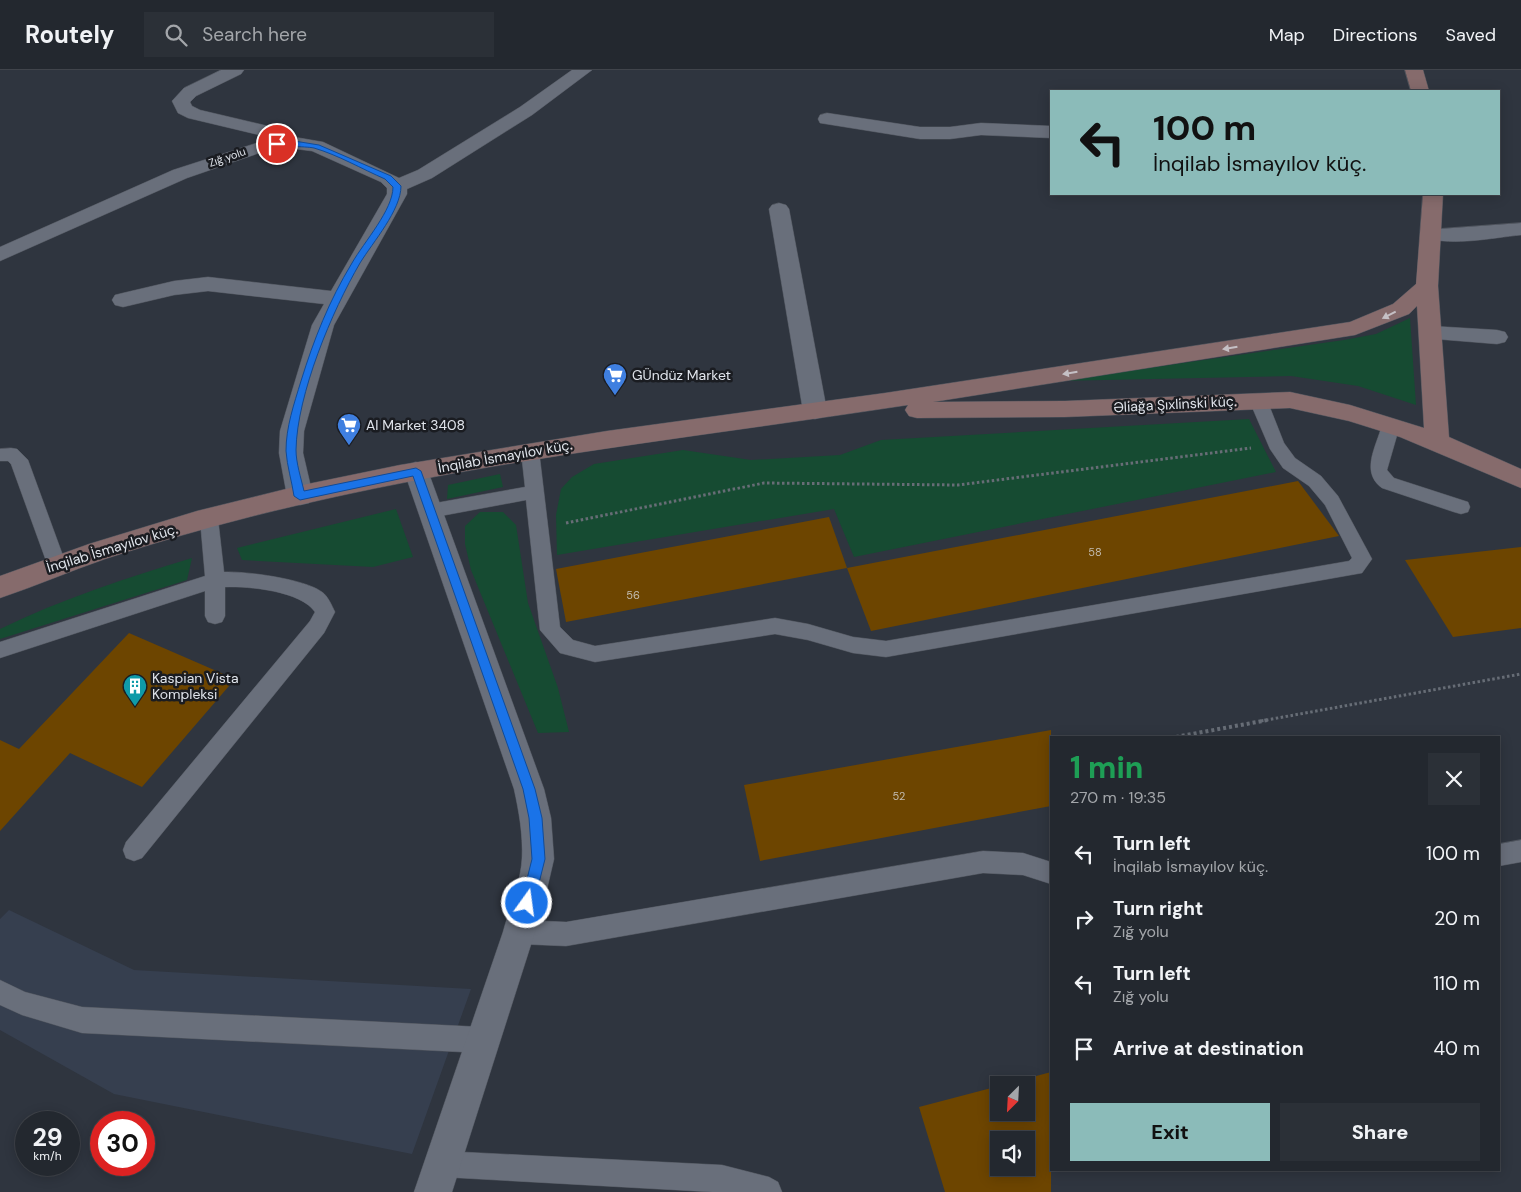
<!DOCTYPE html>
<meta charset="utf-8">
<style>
body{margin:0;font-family:"DM Sans",sans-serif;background:#2b3037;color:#f1f3f6;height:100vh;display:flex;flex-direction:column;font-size:19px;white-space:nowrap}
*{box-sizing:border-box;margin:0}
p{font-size:16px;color:#a3a6aa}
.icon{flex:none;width:28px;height:28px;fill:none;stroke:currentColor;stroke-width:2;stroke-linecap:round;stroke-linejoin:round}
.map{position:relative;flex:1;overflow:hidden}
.sheet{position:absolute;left:1050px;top:666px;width:450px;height:435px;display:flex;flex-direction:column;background:#23282f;border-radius:0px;box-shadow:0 2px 12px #0003,0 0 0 1px #40444b}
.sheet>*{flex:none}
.top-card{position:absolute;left:1050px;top:20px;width:450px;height:105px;border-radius:0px;box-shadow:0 2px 12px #0003,0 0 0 1px #40444b;background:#8bbbb9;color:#111;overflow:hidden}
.needle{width:32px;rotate:204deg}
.tools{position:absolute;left:990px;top:1006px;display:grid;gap:10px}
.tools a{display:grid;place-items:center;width:45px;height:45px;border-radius:0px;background:#23282f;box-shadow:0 2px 12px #0003,0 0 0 1px #40444b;font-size:25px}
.speed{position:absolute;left:15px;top:1041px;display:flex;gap:10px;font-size:25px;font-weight:700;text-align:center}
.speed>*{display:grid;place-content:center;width:65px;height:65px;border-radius:50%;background:#23282f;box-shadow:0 2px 12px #0003,0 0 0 1px #40444b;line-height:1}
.speed small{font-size:12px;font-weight:400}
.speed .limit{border:8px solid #d22;background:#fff;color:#111}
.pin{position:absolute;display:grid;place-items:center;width:42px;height:42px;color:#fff;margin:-21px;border:2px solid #fff;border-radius:50%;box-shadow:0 1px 5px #0007}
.me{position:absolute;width:55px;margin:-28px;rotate:14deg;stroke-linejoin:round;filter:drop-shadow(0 0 4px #0008)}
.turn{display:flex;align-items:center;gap:18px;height:105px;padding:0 20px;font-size:22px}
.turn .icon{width:65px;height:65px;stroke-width:2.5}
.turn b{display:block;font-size:35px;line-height:42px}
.round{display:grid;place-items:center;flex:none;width:52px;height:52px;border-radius:0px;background:#2b3037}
.head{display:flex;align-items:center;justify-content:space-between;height:85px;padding:0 20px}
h1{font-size:30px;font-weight:800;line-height:38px;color:#1e9e55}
.action{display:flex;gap:10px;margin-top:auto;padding:10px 20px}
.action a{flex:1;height:58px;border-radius:0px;background:#8bbbb9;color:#111;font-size:20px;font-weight:800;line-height:58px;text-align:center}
.action a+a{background:#2b3037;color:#f1f3f6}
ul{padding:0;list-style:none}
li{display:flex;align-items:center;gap:15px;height:65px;padding:0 20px}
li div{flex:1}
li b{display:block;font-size:19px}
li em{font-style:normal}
header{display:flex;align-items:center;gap:30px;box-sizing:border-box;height:70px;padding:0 25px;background:#23282f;border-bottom:1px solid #40444b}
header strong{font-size:24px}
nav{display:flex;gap:28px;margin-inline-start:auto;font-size:18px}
.search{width:350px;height:45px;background:#2b3037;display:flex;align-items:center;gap:12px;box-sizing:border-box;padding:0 18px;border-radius:0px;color:#a3a6aa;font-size:19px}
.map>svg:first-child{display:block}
</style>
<header>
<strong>Routely</strong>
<div class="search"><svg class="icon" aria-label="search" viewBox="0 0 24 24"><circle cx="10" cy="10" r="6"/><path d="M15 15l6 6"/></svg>Search here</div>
<nav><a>Map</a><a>Directions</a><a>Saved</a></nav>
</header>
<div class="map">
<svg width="1521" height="1122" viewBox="0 0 1521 1122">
<rect width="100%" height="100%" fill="#2f353f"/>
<!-- built -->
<path fill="#363f4f" d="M9 840 134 900 471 919 412 1084 114 1024 0 960V849Z"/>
<!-- green -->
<g fill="#164b32">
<path d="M1410 248 1416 335 1358 316 1291 306 1057 311 1344 270 1376 264Z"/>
<path d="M1249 349 1276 402 854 487 834 439 557 485 556 445 561 419 572 407 594 394 683 380 751 390 840 385 881 370Z"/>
<path d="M500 404 503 417 447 429 448 415Z"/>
<path d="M396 439 413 487 373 497 242 490 237 478Z"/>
<path d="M480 442H503L516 455 528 533 558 618 569 662 538 663 471 500 465 474V456Z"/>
<path d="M192 488 187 510 0 569V559C61 529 127 508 192 488Z"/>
</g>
<!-- building -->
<g fill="#6d4500" fill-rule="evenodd">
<path d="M1298 411 1339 466 871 561 847 498Z"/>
<path d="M829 447 847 498 566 552 556 499Z"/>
<path d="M1521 477V558L1453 567 1405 490Z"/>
<path d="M129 563 235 609 142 717 70 683 0 761V670L19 679Z"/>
<path d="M1051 660V736L760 791 744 715Z"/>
<path d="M1051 1002V1122H945L919 1037 999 1016V1042H1026V1015H1003ZM999 1070H1026V1098H999Z"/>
</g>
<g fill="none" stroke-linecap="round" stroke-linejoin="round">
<!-- lane casing -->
<g stroke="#4f545d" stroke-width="1">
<g id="lane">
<path d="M1258 324 1264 326 1267 330 1284 373 1295 388 1321 406 1338 426 1372 489 1362 503 886 587 853 583 808 570 775 564 595 592 560 583 540 560 526 430 430 448 423 446 421 441 423 436 430 434 525 417 521 381 524 376 530 375 536 376 539 381 560 557 573 570 595 576 775 548 808 554 853 567 886 571 1349 491 1352 488 1325 435 1309 416 1283 398 1270 379 1249 330 1252 326Z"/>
<path d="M1391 349 1397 351 1400 355 1387 400 1394 408 1468 432 1470 437 1468 442 1461 444 1454 442 1382 418C1360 402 1376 377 1382 355L1385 351Z"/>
<path d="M11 378 17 379 28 390 66 494 63 499 56 501 49 499 11 394 8 391H0V379Z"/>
<path d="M209 442 216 444 218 449 224 502C246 501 305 509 322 522 328 526 332 536 335 542L324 563 142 788 134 791 126 788 123 780 126 772 310 551 315 542C301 521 249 516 225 517V546L222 552 215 554 208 552 205 546V521L0 588V572L205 506 200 449 202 444Z"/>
<path d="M1521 770V792L1499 796V774Z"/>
<path d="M983 781 1023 783 1051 792V814L1023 805 983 803 566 876 519 874 511 870 507 862 511 854 519 850 566 852Z"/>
<path d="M0 910 25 922 82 937 482 957 491 961 495 970 491 979 482 983 82 963 22 945 0 935Z"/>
<path d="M442 1081 722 1095 769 1107 778 1112 782 1122H712L442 1107 433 1103 429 1094 433 1085Z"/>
</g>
</g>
<!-- street casing -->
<g stroke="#4f545d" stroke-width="1">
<g id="street">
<path d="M221 0H244L241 4 196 26 190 32 192 36 200 40 285 60 294 67 323 72 399 108 418 100 520 37 572 0H592L532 45 432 108 407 119V124L334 255 304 361 303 383 313 426 309 433 300 435 291 433 287 426 279 383 280 361 312 255 324 234 208 221 174 225 123 237 115 235 112 230 115 225 123 223 174 211 208 207 331 221 387 124V118L381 112 312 81 288 78 268 80 187 108 0 191V177L173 100 272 68 188 48 178 43 172 31 184 18Z"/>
<path d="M827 43 920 57H950L981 53 1051 56V68L981 65 950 69H920L820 53 818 49 820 45Z"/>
<path d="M779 133 786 135 789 139 827 341 823 347 815 349 807 347 803 341 769 139 772 135Z"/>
<path d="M1521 153V165C1491 168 1455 176 1425 168L1422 164 1425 160Z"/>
<path d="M1431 256 1497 260 1505 262 1508 267 1505 272 1497 274 1423 268 1420 263 1423 258Z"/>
<path d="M416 392 425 395 428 401 544 719 551 748 554 789 547 819 535 862 452 1122H414L503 862C509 839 521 812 522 788 523 764 519 742 514 719L404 401 407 395Z"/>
</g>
</g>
<!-- secondary casing -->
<g stroke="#4f545d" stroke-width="1">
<g id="secondary">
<path d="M1405 0H1423L1429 21H1411Z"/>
<path d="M1423 124H1443L1438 216 1449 367 1521 399V418L1400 367 1349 351 1290 338 1065 347 917 348 909 346 905 340 908 335C705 366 500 388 299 435 234 450 169 468 105 489 70 501 36 516 0 528V506L89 474 197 441 298 416 400 395 607 361 885 323 1350 252 1393 234 1416 214ZM1417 236 1424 358 1350 335 1290 322 1065 331 933 332 1355 265 1409 244Z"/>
</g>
</g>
<!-- path-far1 -->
<g stroke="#676d76" stroke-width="3" stroke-dasharray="2.5 2.5" stroke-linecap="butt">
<path d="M566 453 764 413 958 415 1251 378"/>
<path d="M1261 651 1521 604"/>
</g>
<!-- path -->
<path stroke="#676d76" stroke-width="4" stroke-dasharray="3 3" stroke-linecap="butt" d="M1170 668 1268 650"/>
<!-- lane -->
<use href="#lane" fill="#696f7b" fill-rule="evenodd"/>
<!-- street -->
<use href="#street" fill="#696f7b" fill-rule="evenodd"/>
<!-- secondary -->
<use href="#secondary" fill="#866b6c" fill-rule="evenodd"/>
</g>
<!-- one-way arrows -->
<defs><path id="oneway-solid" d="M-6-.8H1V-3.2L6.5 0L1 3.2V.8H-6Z" transform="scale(1.25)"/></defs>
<g fill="#c5c0c5">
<use href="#oneway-solid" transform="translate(1389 245) rotate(153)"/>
<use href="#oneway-solid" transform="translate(1230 278) rotate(171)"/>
<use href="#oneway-solid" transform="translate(1070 303) rotate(171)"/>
</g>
<!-- route -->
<path fill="#1a73e8" stroke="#114b97" d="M288 70 319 75 391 106 401 116C401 140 373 172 360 193 332 241 297 324 296 380 296 393 301 408 304 421L416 398 421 401 535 719 542 748 545 789 534 833 532 838 527 840 523 838 521 833 532 789 529 748 523 719 413 406 300 430 294 426C292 412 287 396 286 381 286 357 294 334 301 311 314 269 329 231 352 193 364 172 393 140 393 117L385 109C362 99 338 85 314 78 305 76 277 77 273 74Z"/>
<!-- icons -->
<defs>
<g id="supermarket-pin" transform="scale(1.25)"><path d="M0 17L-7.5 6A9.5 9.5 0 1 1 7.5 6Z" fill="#3f7fe0" stroke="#1a1c21"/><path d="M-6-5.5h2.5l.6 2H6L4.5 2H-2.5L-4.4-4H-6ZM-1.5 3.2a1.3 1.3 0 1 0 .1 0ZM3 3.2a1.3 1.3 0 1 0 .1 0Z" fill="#fff"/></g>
<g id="building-pin" transform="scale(1.25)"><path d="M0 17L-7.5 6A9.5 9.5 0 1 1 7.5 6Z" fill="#0f9aa8" stroke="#1a1c21"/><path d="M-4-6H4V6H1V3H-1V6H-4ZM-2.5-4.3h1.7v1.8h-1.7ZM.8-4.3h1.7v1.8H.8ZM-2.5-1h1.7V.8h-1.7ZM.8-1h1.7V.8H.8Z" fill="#fff"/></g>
</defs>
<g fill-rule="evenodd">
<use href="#supermarket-pin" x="615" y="305"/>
<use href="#supermarket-pin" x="349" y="355"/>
<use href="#building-pin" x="135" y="616"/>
</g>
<g text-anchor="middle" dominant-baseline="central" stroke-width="5" stroke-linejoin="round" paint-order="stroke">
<!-- far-street labels -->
<g font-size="11" fill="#e0e4eb" stroke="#1a1c21">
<text transform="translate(227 87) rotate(-19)">Zığ yolu</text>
</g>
<!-- number labels -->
<g font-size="11" fill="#c3bcb0">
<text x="1095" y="482">58</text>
<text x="633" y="525">56</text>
<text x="899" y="726">52</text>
</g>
<!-- poi labels -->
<g font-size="14" fill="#e0e4eb" stroke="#1a1c21" text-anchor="start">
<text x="632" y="305">GÜndüz Market</text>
<text x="366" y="355">Al Market 3408</text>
<text x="152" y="608">Kaspian Vista<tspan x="152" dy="16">Kompleksi</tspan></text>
</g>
<!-- street labels -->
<g font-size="14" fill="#e0e4eb" stroke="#1a1c21">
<text transform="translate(1175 334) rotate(-3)">Əliağa Şıxlinski küç.</text>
<text transform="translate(505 386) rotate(-10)">İnqilab İsmayılov küç.</text>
<text transform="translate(112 478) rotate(-17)">İnqilab İsmayılov küç.</text>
</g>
</g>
</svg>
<div class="tools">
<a><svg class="needle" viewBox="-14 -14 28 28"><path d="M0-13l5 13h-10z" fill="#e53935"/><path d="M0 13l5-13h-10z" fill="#a3a6aa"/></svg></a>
<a><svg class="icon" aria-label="sound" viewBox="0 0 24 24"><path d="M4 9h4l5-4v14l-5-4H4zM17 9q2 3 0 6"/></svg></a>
</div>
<div class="speed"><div>29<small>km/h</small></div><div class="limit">30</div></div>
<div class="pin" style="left:277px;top:74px;background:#d93025"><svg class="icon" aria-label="arrive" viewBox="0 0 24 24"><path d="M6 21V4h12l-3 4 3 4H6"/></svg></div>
<svg class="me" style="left:527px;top:833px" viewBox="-20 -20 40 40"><circle r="17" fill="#1a73e8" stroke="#fff" stroke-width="3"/><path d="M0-11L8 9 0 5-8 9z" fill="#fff"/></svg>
<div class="top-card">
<div class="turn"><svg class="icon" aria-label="left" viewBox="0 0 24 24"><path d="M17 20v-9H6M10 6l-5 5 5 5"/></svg><div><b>100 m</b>İnqilab İsmayılov küç.</div></div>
</div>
<section class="sheet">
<div class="head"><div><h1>1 min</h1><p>270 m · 19:35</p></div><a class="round"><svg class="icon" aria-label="close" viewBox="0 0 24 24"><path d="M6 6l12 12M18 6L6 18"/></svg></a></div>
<ul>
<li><svg class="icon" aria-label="left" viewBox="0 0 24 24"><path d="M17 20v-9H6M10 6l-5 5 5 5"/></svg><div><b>Turn left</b><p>İnqilab İsmayılov küç.</p></div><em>100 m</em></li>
<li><svg class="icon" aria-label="right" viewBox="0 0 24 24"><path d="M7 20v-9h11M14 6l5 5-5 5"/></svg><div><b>Turn right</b><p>Zığ yolu</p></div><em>20 m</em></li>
<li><svg class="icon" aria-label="left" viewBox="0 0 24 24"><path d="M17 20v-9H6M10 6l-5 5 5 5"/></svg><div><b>Turn left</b><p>Zığ yolu</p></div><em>110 m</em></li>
<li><svg class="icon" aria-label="arrive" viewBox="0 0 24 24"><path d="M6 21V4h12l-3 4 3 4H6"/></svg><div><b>Arrive at destination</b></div><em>40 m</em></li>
</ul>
<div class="action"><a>Exit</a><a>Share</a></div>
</section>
</div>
